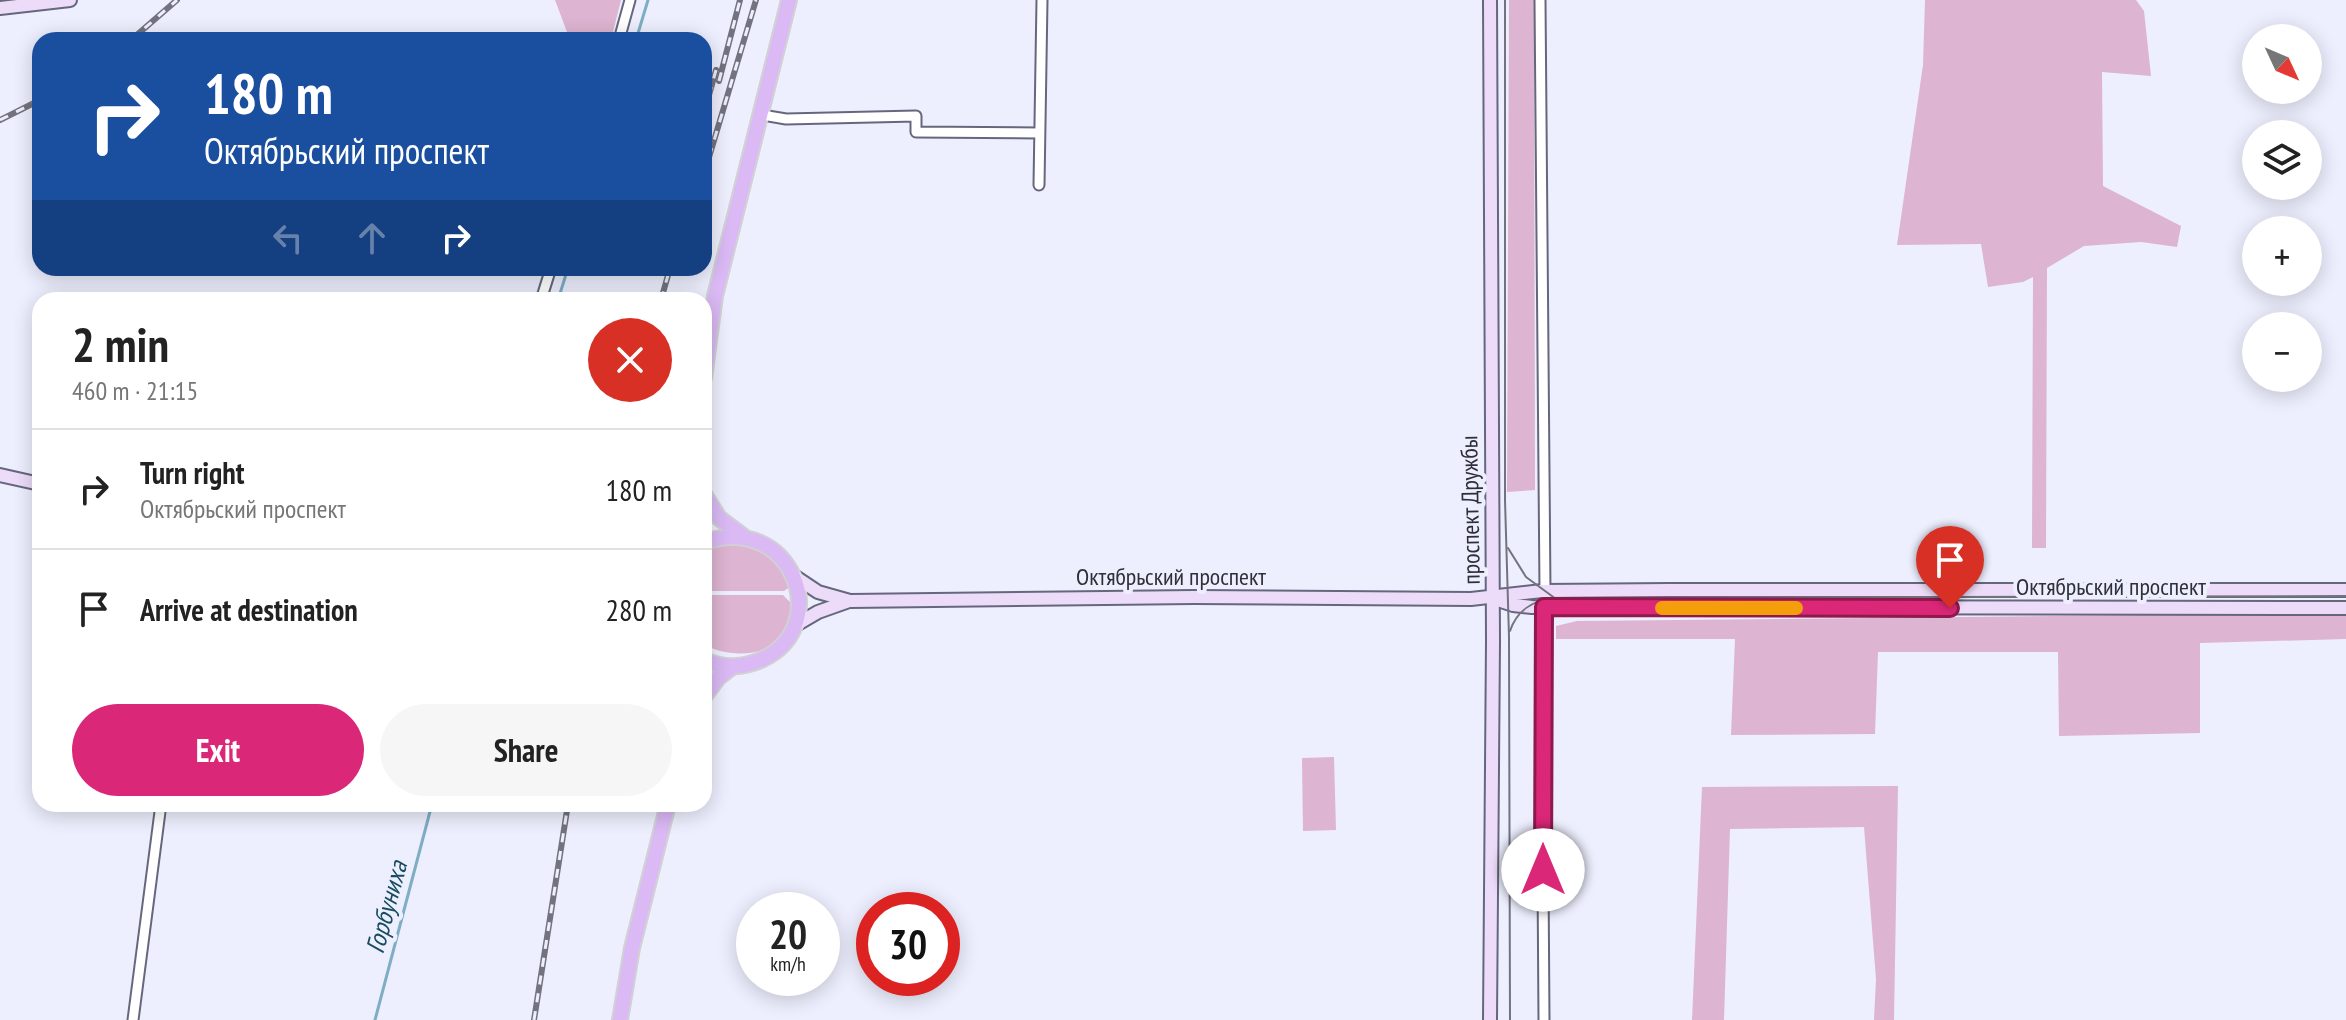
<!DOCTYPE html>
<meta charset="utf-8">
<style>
body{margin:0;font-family:"PT Sans Narrow",sans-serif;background:#f6f6f6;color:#222;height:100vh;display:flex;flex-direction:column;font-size:30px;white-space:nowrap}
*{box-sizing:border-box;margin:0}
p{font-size:26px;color:#767676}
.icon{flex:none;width:44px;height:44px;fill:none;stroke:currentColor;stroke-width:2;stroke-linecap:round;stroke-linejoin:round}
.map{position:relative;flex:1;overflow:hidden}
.sheet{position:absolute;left:32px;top:292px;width:680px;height:520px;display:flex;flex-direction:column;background:#fff;border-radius:24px;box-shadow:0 4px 20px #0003}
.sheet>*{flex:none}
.banner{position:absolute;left:32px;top:32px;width:680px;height:244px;border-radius:24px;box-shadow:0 4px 20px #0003;background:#1a4fa0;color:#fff;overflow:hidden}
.needle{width:52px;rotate:134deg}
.controls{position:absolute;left:2242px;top:24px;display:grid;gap:16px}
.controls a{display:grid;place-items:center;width:80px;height:80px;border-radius:50%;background:#fff;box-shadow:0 4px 20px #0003;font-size:40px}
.speed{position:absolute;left:736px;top:892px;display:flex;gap:16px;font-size:40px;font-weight:700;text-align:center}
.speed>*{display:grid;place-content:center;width:104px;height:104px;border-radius:50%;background:#fff;box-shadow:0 4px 20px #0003;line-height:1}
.speed small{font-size:20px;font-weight:400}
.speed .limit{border:12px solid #d22;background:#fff;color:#111}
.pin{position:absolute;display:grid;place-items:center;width:68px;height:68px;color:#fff;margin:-82px -34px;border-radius:50% 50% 50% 0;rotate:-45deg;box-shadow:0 0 8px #0007}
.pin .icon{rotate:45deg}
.me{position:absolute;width:88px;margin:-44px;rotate:0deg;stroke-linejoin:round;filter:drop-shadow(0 0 6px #0008)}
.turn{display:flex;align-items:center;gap:28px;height:168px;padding:0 40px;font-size:36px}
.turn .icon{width:104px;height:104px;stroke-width:2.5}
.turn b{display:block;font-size:56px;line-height:68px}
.lanes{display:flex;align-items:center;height:76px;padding:0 40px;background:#0003;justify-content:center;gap:40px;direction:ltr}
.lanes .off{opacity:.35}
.round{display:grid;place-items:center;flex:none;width:84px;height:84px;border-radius:42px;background:#f6f6f6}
.overview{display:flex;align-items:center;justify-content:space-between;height:136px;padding:0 40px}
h1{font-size:48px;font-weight:800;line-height:60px}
.cta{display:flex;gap:16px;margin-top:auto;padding:16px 40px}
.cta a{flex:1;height:92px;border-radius:48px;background:#db2777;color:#fff;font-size:32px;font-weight:800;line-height:92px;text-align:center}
.cta a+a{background:#f6f6f6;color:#222}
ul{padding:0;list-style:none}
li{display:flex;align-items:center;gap:24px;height:120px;padding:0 40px;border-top:2px solid #e0e0e0}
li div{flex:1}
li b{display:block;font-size:30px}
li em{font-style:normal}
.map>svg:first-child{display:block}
</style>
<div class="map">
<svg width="2346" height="1020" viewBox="0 0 2346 1020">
<rect width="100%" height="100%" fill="#edeffe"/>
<!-- green -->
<g fill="#ddb4d1">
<path d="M555 0H621L611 40H570Z"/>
<path d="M1509 0H1534L1535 490 1507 492Z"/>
<path d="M1925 0H2136L2144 11 2151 76 2102 72 2103 186 2181 226 2177 247 2141 242 2084 246 2047 268 2046 548H2032L2033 277 2023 282 1988 287 1981 244 1897 245 1923 65Z"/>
<path d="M729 540C766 545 772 555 791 586L784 591H704V549Z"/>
<path d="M704 595H783L794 606C791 618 785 632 777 641 762 658 721 656 704 644Z"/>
<path d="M2346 613V639L2200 643V733L2059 736 2058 652H1878L1875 734 1731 735 1735 639H1556V626L1577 621Z"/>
<path d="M1334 757 1336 830 1303 831 1302 758Z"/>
<path d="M1898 786 1894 1020H1874L1876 979 1864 827 1730 829 1724 1020H1692L1702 787Z"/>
</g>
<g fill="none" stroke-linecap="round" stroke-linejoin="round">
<!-- stream -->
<g stroke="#7fadc3" stroke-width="3">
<path d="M636 40 648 0"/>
<path d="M558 300 568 268"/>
<path d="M375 1020 432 804"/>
</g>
<!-- street casing -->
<g stroke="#65677d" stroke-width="13">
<g id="street">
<path d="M1540 0 1545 591"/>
<path d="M619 40 630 0"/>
<path d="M762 115 786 119 916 116V132L1039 133"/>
<path d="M1039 185 1042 0"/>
<path d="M541 300 551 268"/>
<path d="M133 1020 161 804"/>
<path d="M1544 1020 1542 731 1544 607"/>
</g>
</g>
<!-- secondary casing -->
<g stroke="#65677d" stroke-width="16">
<g id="secondary">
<path d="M1490 0 1493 641 1490 1020"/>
<path d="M0 8 70 0"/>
<path d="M0 475 40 484"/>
<path d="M794 576 818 592 850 601 1194 597 1471 599 1542 591 1670 590H2346"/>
<path d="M1492 598 1513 605 1532 607 2346 608"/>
<path d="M794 626 818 612 849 601"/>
</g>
</g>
<!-- primary casing -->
<g stroke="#d1d1d3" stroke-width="18">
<g id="primary">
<path d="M704 378 715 296 789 0"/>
<path d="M704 494 719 518 743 536"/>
<path d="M704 542C792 512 834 625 763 659 743 668 725 669 704 660"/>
<path d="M704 697 718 678 732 667"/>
<path d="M620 1020 632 948 668 804"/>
</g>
</g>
<!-- street -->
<use href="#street" stroke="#fff" stroke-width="9"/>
<!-- secondary -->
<use href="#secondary" stroke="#eddcf9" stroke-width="12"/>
<!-- primary -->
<use href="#primary" stroke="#dab9f4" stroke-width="14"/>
<!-- tram -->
<g stroke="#72737e" stroke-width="2">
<path d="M1505 0V500L1509 637 1510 1020"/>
<path d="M1508 548 1526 577 1556 599"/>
<path d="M1510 631C1517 610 1532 601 1553 598L2346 596"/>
</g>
<!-- rail casing -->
<g stroke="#72737e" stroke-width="6">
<g id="rail">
<path d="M131 40 177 0"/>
<path d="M719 81 740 0"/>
<path d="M704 113 716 70"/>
<path d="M0 120 40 100"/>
<path d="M704 174 756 0"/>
<path d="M661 300 670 268"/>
<path d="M534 1020 568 804"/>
</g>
</g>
<!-- rail -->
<use href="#rail" stroke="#edeffe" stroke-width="3" stroke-dasharray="9" stroke-linecap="butt"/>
</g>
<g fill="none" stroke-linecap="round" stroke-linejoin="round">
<!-- route casing -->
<g stroke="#8e194d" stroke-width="20">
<path id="route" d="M1543 870 1544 607 1950 608"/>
</g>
<!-- route -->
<use href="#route" stroke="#db2777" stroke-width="14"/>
<!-- slow -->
<path stroke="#f59e0b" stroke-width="14" d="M1662 608H1796"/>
</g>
<g text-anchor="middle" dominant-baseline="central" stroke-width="8" stroke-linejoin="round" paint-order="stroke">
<!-- street labels -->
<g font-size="24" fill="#2e2f38" stroke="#edeffe">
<text transform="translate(1470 510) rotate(-91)">проспект Дружбы</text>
<text x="1171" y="576">Октябрьский проспект</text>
<text x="2111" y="586">Октябрьский проспект</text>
</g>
<!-- water labels -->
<g font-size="26" font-style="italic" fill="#174d5f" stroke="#edeffe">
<text transform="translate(386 907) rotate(-75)">Горбуниха</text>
</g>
</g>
</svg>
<div class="controls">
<a><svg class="needle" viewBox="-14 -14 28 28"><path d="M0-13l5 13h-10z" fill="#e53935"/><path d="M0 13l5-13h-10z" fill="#767676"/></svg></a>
<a><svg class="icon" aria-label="layers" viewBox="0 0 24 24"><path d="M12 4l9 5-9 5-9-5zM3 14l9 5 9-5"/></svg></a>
<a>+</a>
<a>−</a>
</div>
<div class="speed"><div>20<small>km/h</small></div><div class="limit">30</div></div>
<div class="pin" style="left:1950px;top:608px;background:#d93025"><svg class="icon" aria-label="arrive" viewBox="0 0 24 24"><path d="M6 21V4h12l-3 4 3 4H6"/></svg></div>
<svg class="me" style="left:1543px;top:870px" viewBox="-20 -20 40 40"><circle r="19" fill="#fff"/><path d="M0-13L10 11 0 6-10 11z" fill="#db2777"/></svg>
<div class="banner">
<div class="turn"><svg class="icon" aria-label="right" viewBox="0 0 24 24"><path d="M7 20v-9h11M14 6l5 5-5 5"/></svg><div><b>180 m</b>Октябрьский проспект</div></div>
<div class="lanes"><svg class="icon off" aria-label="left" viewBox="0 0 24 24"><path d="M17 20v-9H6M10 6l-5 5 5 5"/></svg><svg class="icon off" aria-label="ahead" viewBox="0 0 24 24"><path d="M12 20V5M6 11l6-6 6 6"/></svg><svg class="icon" aria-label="right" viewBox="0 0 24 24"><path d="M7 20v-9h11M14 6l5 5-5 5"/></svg></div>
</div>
<section class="sheet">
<div class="overview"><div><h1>2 min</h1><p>460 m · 21:15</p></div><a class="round" style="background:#d93025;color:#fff"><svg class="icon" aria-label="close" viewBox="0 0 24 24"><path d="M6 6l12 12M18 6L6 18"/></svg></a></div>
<ul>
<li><svg class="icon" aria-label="right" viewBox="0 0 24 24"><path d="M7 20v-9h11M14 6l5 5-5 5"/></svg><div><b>Turn right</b><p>Октябрьский проспект</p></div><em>180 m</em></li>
<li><svg class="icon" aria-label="arrive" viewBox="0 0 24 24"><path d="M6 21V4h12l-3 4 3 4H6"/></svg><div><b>Arrive at destination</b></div><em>280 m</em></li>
</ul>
<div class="cta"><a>Exit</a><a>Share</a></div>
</section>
</div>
